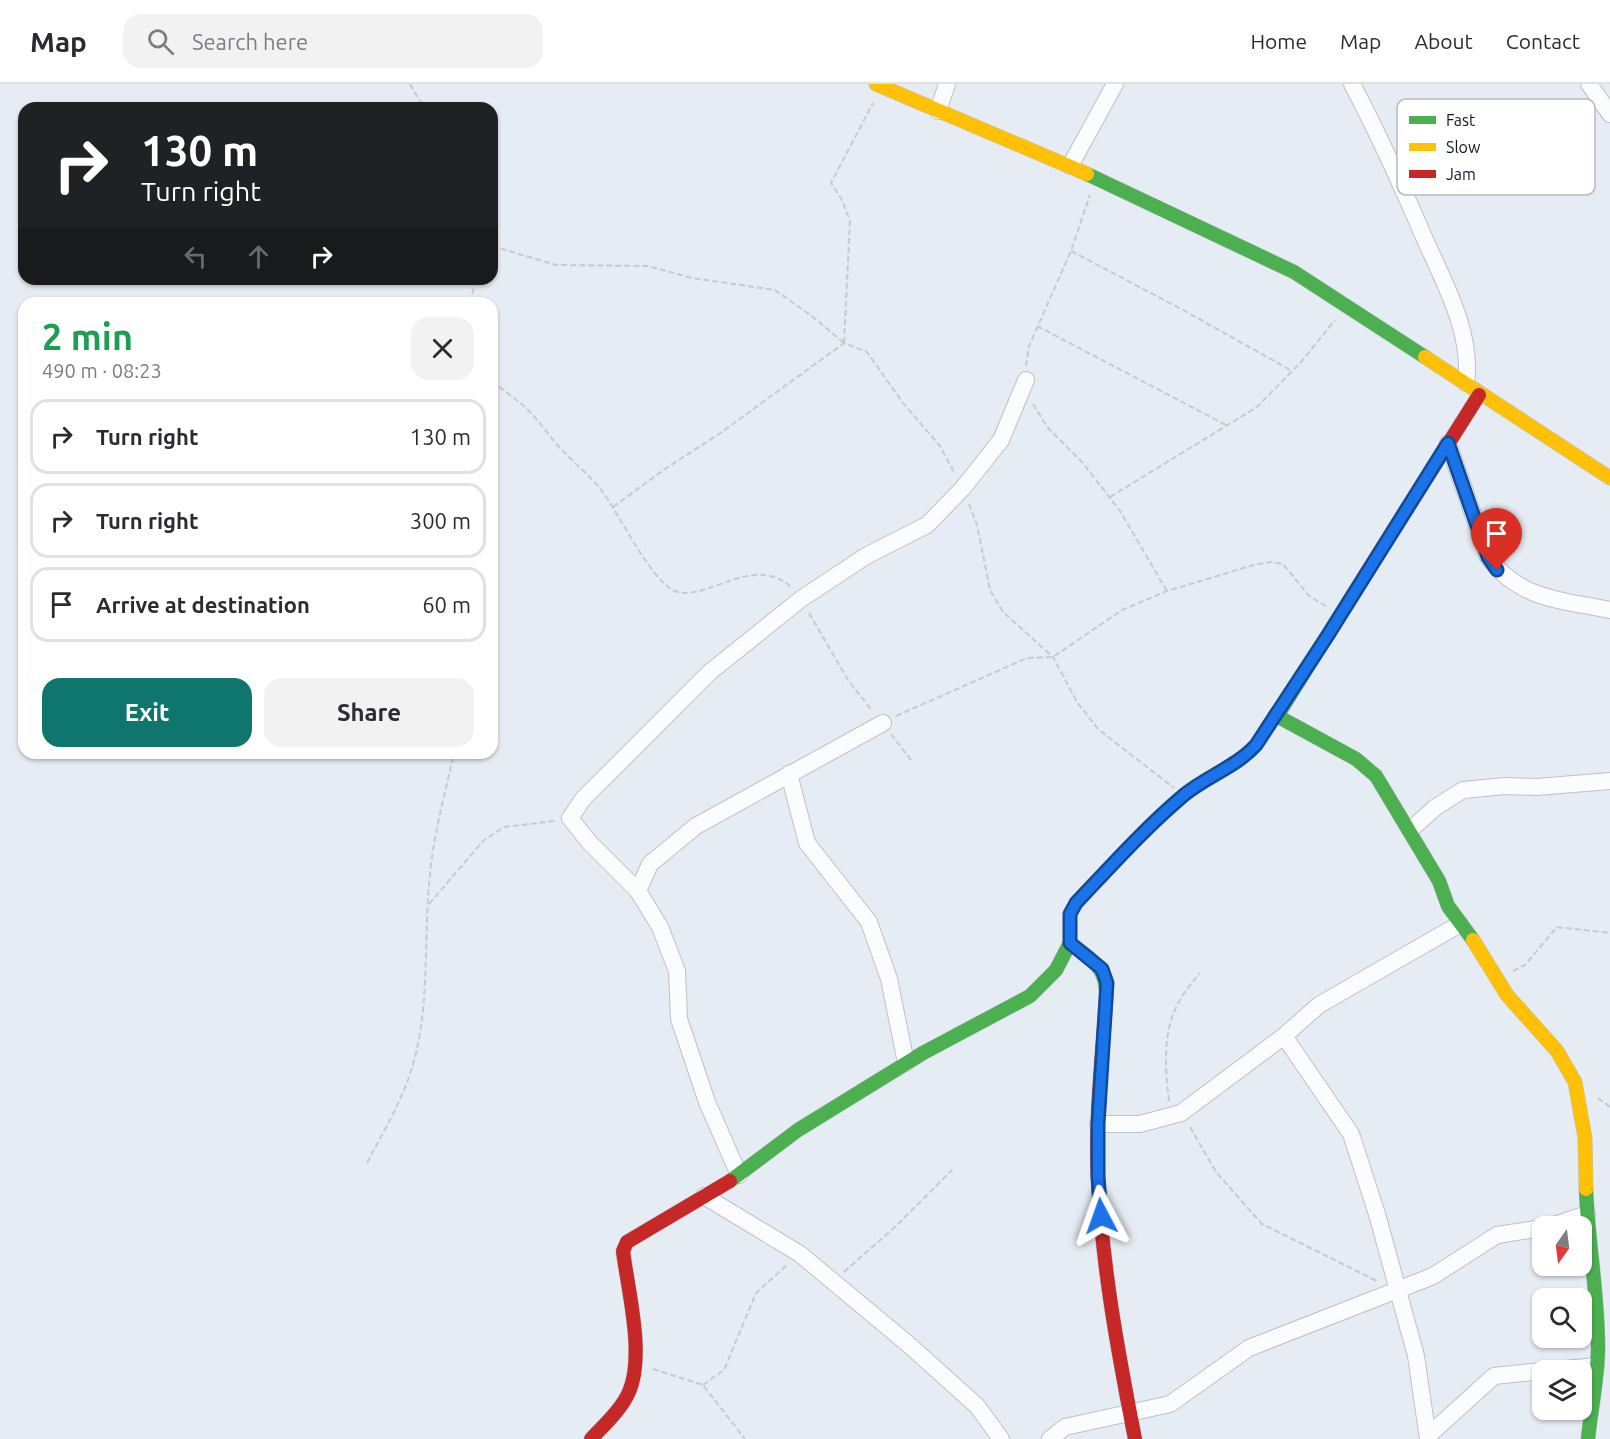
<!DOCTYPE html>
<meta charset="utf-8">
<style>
body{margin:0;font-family:Ubuntu,sans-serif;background:#f2f2f3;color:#2b2b33;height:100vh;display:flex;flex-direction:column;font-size:22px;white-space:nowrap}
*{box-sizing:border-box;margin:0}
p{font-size:20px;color:#7c7c81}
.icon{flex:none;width:33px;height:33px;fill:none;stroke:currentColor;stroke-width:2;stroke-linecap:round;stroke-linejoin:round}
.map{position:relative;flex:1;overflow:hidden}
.side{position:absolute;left:18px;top:213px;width:480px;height:462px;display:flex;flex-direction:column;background:#fff;border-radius:18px;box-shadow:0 2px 4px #0004}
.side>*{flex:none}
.banner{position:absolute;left:18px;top:18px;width:480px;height:183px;border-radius:18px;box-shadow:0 2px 4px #0004;background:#202124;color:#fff;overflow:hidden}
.needle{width:39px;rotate:194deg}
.fabs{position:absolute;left:1532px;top:1132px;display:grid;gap:12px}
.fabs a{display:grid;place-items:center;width:60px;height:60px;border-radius:12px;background:#fff;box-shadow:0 2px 4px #0004;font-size:30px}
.pin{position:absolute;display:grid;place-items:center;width:51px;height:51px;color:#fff;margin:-62px -26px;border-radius:50% 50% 50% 0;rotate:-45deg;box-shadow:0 0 6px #0007}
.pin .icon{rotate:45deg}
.me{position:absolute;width:66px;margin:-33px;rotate:356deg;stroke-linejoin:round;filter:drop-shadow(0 0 4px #0008)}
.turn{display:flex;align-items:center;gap:21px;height:126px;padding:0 24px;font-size:27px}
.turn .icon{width:78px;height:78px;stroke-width:2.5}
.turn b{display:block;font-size:42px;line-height:51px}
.lanes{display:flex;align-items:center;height:57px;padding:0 24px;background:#0003;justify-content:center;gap:30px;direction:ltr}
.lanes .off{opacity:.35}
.round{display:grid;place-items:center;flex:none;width:63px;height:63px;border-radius:18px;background:#f2f2f3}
.overview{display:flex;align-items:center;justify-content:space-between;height:102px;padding:0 24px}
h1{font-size:36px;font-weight:700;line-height:45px;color:#1e9e55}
.action{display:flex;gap:12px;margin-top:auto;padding:12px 24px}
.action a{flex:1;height:69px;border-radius:18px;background:#0f766e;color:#fff;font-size:24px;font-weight:700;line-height:69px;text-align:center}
.action a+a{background:#f2f2f3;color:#2b2b33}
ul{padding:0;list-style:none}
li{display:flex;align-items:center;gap:18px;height:75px;margin:0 12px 9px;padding:0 12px;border:3px solid #e1e1e2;border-radius:18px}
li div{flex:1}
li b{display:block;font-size:22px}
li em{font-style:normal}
header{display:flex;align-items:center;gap:36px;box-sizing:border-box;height:84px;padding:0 30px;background:#fff;border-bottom:2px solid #e1e1e2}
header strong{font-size:28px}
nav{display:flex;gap:33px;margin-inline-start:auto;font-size:21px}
.search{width:420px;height:54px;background:#f2f2f3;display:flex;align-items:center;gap:15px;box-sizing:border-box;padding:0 21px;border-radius:18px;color:#7c7c81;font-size:22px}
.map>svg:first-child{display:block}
</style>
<header>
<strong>Map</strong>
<div class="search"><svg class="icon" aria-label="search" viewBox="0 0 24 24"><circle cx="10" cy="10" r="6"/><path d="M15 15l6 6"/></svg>Search here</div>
<nav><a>Home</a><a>Map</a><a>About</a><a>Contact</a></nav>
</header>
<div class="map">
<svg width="1610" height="1355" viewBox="0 0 1610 1355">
<rect width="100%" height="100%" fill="#e6ecf3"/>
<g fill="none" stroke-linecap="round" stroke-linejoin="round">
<!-- lane casing -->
<g stroke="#bbc2cb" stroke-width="10">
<path id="lane" d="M1070 859V830L1075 820 1134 757 1183 712 1210 692 1247 670 1276 633"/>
</g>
<!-- street casing -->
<g stroke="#bbc2cb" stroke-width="18">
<g id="street">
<path d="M1352 0C1378 49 1401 100 1423 151 1443 197 1473 248 1466 299"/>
<path d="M1589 0 1610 30"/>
<path d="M938 27 947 0"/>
<path d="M1070 82 1115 0"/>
<path d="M1448 359 1488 473C1520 516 1561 516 1610 526"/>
<path d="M789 690 807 759 869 838 889 895 906 979"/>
<path d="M1410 746 1436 723 1463 706 1505 702 1537 703 1610 697"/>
<path d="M638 807 589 758 570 734 583 715 710 588 801 515 866 472 927 441 963 404 1001 356 1026 296"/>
<path d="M1284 952 1351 1050 1377 1130 1416 1272 1428 1355"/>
<path d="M1098 1040H1140L1181 1029 1284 952 1319 921 1460 840"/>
<path d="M739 1091 707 1018 679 935 677 887 660 843 638 807 650 780 696 742 883 639"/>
<path d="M704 1112 800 1170 908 1260 977 1322 1001 1355"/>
<path d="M1548 1143 1587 1130"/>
<path d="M1544 1287 1596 1282"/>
<path d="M1428 1352 1494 1292 1542 1287"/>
<path d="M1050 1355 1065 1343 1170 1320 1249 1264 1433 1192 1497 1151 1542 1144"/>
</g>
</g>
<!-- fast casing -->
<g stroke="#bbc2cb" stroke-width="15">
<g id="fast">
<path d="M1087 90 1294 188 1425 273"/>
<path d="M1349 517 1277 632 1356 675 1376 692 1439 797 1448 822 1473 856"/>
<path d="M730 1097 798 1046 923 969 1030 912 1056 886 1070 859C1094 878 1108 883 1106 917"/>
<path d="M1586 1105C1588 1158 1598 1210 1598 1263 1598 1293 1591 1325 1588 1355"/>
</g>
</g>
<!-- slow casing -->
<g stroke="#bbc2cb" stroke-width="15">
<g id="slow">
<path d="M876 0 1087 90"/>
<path d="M1425 273 1610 394"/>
<path d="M1473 856 1507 911 1557 967 1575 998 1585 1054 1586 1105"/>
</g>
</g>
<!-- jam casing -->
<g stroke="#bbc2cb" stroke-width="15">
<g id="jam">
<path d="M1349 517 1479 311"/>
<path d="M1106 917C1102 975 1095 1035 1098 1094 1102 1182 1118 1268 1135 1355"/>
<path d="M591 1355C604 1341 621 1326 629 1308 645 1271 628 1207 623 1167L627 1158 730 1097"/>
</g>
</g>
<!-- path -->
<g stroke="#c8cacd" stroke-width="2" stroke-dasharray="6 3" stroke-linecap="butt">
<path d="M410 0 424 24"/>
<path d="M492 162 556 181 648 182 692 194 775 206 813 233 844 259"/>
<path d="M1071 167 1185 227 1292 287"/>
<path d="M470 219 476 195"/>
<path d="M1037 242 1228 342"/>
<path d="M844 259 850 137 842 116 831 99 873 19"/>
<path d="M1026 282 1029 262 1071 167 1090 111"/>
<path d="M492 297C504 307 517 315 528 326 541 339 551 355 564 368 576 381 592 393 602 407 620 432 648 490 671 505 701 524 753 466 792 504"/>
<path d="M1033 320 1048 344 1082 378 1120 427 1167 507"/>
<path d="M1110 413 1257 323 1301 278 1335 236"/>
<path d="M969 420 977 441 990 506 1003 528 1053 573 1077 618 1098 645 1174 704"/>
<path d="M613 423 665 385 719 350 844 259 867 268 903 319 940 362 955 390"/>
<path d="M809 529 848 596 872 627"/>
<path d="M896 632 1027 574 1053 573 1122 526 1167 507 1257 480 1272 478 1283 480 1309 512 1326 522"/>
<path d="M891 650 911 676"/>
<path d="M429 820 483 757 504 743 555 737"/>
<path d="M1513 887 1525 881 1557 843 1610 849"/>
<path d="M1598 1014 1610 1023"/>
<path d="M1169 1017C1165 984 1162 946 1180 916 1185 906 1193 898 1200 889"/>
<path d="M1190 1043 1216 1088 1262 1140 1377 1197"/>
<path d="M367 1079C383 1048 402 1017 412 984 431 921 423 854 430 790 434 749 445 709 454 669"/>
<path d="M844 1188 896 1142 952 1086"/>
<path d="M653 1285 703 1301 745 1355"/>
<path d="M703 1301 724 1286 756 1209 788 1180"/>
</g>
<!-- lane -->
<use href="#lane" stroke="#fbfcfd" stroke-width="8"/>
<!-- street -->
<use href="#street" stroke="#fbfcfd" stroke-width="16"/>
<!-- fast -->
<use href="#fast" stroke="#4caf50" stroke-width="14"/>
<!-- slow -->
<use href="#slow" stroke="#ffc107" stroke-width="14"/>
<!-- jam -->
<use href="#jam" stroke="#c62828" stroke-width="14"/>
</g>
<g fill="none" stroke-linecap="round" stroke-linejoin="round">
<!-- route casing -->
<g stroke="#114b97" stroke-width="15">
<path id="route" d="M1101 1132 1098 1093V1040L1107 899 1102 885 1070 859V830L1076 819C1111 782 1145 744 1184 711 1207 692 1236 683 1256 661L1328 551 1448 359 1488 473 1497 486"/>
</g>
<!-- route -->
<use href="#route" stroke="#1a73e8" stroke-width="10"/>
</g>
<!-- legend -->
<rect x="1397" y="15" width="198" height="96" rx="9" fill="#fff" stroke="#b7babd" stroke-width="1.5"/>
<rect x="1409" y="32" width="27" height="8" fill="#4caf50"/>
<rect x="1409" y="59" width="27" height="8" fill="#ffc107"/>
<rect x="1409" y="86" width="27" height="8" fill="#c62828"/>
<g font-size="16" fill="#0e1823">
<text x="1446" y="42">Fast</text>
<text x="1446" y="69">Slow</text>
<text x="1446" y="96">Jam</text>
</g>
</svg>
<div class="fabs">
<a><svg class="needle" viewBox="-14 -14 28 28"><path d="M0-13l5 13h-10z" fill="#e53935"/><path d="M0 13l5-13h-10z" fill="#7c7c81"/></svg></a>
<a><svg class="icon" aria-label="search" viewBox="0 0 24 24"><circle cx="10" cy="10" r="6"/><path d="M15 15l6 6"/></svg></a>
<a><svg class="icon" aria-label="layers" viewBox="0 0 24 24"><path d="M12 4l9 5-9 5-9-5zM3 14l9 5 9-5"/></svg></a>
</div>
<div class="pin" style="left:1497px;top:486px;background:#d93025"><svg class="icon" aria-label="arrive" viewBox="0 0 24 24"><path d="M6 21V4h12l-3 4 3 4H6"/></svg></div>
<svg class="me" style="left:1101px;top:1132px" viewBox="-20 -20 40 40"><path d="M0-17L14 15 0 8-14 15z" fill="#1a73e8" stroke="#fff" stroke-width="4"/></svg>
<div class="banner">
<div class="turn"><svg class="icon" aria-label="right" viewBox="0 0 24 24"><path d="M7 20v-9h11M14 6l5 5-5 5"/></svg><div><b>130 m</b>Turn right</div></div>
<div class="lanes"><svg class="icon off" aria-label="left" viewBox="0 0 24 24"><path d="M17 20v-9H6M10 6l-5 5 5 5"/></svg><svg class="icon off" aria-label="ahead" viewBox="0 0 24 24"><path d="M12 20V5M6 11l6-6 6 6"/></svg><svg class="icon" aria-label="right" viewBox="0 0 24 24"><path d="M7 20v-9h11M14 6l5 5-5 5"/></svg></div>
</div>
<section class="side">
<div class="overview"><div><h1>2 min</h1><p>490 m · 08:23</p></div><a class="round"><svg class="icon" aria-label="close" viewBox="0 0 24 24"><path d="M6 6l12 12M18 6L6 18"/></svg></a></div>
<ul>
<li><svg class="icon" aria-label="right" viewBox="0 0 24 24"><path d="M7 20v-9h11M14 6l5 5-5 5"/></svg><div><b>Turn right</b></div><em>130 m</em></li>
<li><svg class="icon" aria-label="right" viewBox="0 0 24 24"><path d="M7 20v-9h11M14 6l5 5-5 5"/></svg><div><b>Turn right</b></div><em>300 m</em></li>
<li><svg class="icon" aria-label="arrive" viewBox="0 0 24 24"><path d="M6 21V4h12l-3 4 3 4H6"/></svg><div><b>Arrive at destination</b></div><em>60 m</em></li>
</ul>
<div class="action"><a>Exit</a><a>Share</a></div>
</section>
</div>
